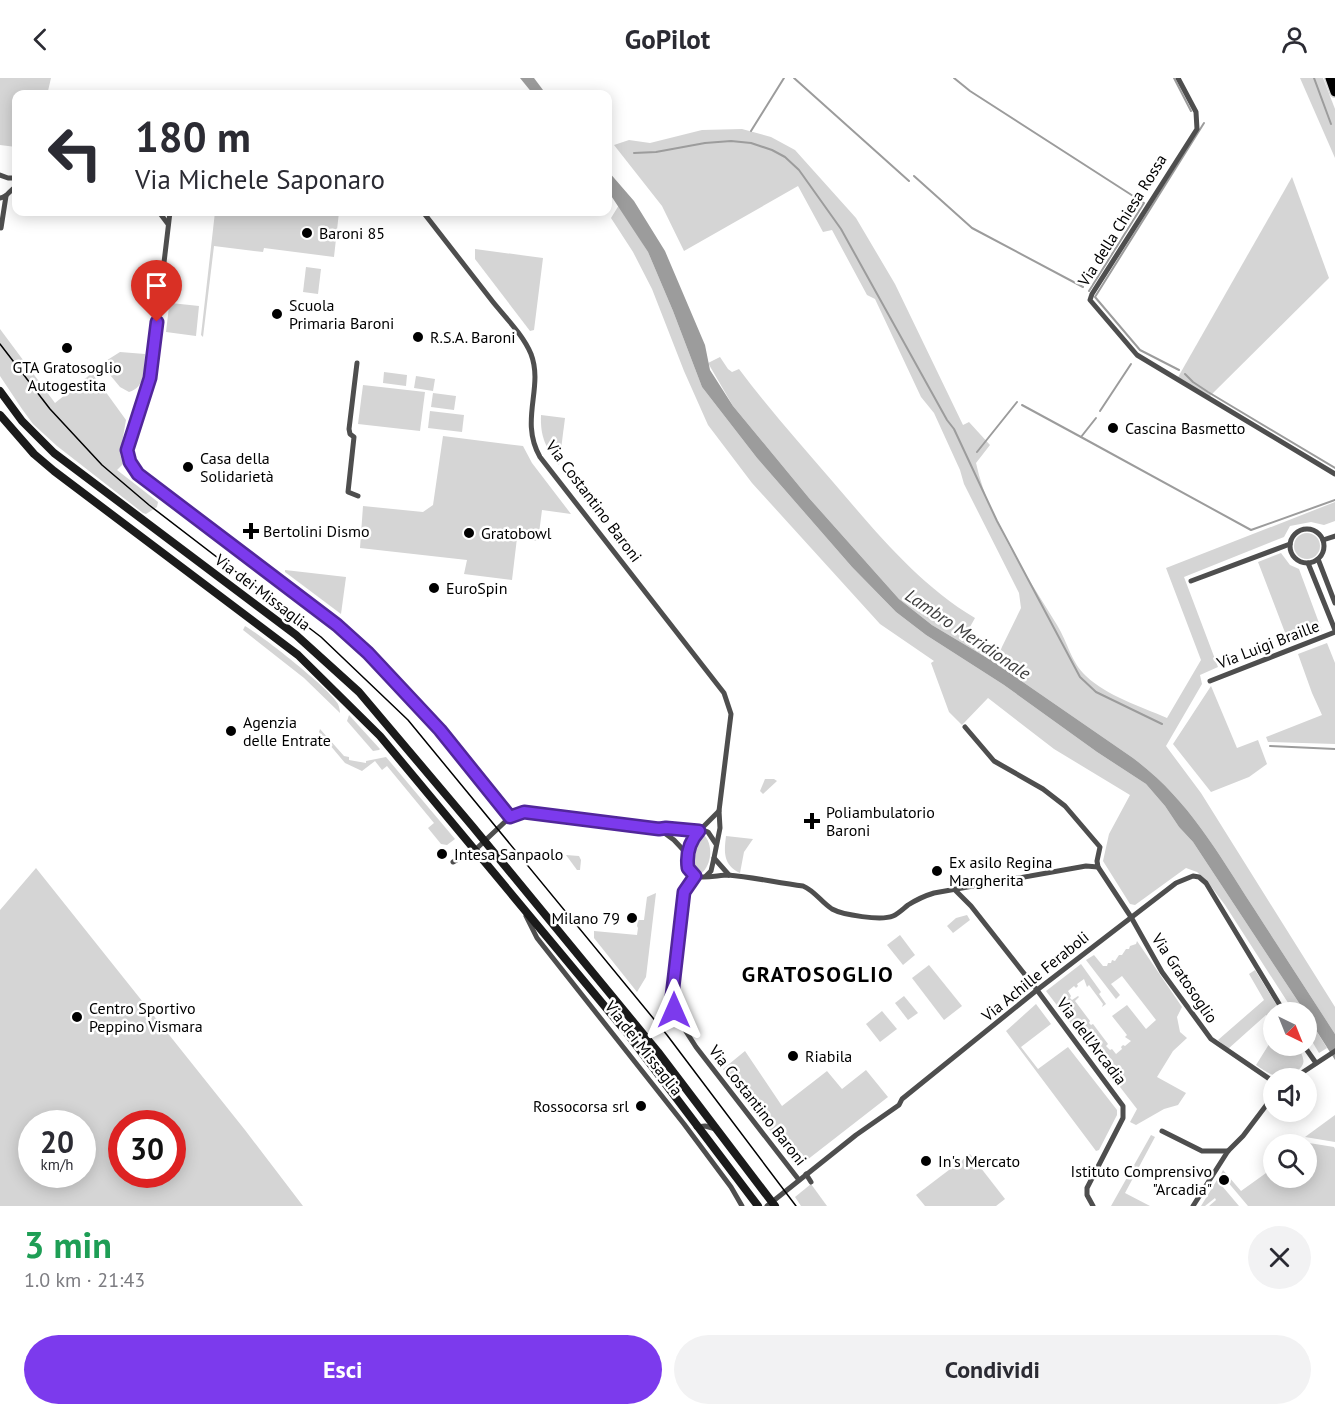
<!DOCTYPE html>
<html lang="it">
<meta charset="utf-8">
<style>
body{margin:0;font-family:"PT Sans",sans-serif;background:#f2f2f3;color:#2b2b33;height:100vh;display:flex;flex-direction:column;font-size:22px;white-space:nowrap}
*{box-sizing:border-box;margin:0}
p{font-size:20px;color:#7c7c81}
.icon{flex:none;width:33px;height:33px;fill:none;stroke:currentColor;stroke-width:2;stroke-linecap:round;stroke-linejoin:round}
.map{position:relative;height:1128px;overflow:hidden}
.side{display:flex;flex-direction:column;background:#fff;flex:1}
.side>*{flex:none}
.hud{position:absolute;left:12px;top:12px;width:600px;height:126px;border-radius:12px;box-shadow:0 3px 15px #0003;background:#fff;color:#2b2b33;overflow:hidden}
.needle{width:39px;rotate:137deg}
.tools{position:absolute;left:1263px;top:924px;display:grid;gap:12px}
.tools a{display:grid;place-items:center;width:54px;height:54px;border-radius:50%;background:#fff;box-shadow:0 3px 15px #0003;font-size:30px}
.speed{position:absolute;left:18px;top:1032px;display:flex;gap:12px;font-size:30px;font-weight:700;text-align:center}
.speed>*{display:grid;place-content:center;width:78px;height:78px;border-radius:50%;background:#fff;box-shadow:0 3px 15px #0003;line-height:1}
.speed small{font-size:15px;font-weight:400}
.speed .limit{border:9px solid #d22;background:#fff;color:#111}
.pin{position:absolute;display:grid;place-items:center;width:51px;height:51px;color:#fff;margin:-62px -26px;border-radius:50% 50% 50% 0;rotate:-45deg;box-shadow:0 0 6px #0007}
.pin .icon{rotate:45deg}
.me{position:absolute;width:66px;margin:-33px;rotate:0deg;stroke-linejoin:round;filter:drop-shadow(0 0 4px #0008)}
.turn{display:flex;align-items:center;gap:21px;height:126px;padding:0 24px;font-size:27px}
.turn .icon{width:78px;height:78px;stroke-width:2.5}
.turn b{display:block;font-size:42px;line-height:51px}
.round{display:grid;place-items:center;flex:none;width:63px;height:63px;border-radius:32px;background:#f2f2f3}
.head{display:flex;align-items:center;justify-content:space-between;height:102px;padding:0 24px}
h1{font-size:36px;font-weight:700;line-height:45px;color:#1e9e55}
.cta{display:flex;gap:12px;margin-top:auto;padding:12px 24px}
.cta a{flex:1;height:69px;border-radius:36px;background:#7c3aed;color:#fff;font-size:24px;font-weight:700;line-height:69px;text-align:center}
.cta a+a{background:#f2f2f3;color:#2b2b33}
header{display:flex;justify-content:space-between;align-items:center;height:78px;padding:0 24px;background:#fff;font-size:27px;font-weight:700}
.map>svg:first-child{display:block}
</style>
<header><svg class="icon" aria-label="back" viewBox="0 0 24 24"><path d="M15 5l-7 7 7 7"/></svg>GoPilot<svg class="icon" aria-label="person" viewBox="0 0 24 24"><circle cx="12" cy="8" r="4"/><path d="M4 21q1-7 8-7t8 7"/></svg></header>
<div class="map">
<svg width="1335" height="1128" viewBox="0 0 1335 1128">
<rect width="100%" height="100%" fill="#fff"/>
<!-- green -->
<g fill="#d5d5d5" fill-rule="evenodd">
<path d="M0 0H51L48 13H41L40 16H16V69L0 67Z"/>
<path d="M1300 0H1323L1335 31V80Z"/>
<path d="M742 51 771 59 795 72 856 140 895 206 963 347 969 344 990 367 976 385C989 444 1026 496 1057 547 1068 565 1071 584 1086 598 1107 618 1140 628 1167 640L1201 582 1166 490 1335 424V443L1324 447 1311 444 1290 448 1284 459 1184 499 1218 589 1200 597 1202 606 1166 668 1201 715 1335 929V956C1308 914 1280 871 1253 829 1216 772 1188 721 1133 680L994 584 932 547 899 521 809 420 733 328 708 285 720 279 728 291 732 294 739 291C769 331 801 367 833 404 876 454 918 506 975 540L966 556 997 579 1021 530 1019 515 964 406 960 392 934 335 921 319 875 221 867 217 832 152 823 154 798 108 684 173 662 128 614 67 629 62 650 65 702 52Z"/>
<path d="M1292 99 1329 200 1208 320 1177 301Z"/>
<path d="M619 127 648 174 673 233 702 309 757 380 852 489 896 534 926 557 1004 607 1097 674 1146 706 1165 728 1179 749 1193 764 1305 934H1294L1225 827 1207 803 1197 794 1186 790 1135 827 1130 826 1103 783 1109 756 1130 717 1054 671 988 620 962 647 949 634 931 585 934 583 880 546 752 405 708 347 684 293 652 211 633 174 611 140Z"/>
<path d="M215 134H339L334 179 264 170 263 174 214 168 203 259 201 257Z"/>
<path d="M475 171 543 180 534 252 530 253 475 181Z"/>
<path d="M306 189 321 191 318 216 303 214Z"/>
<path d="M170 220 171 225 199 228 196 258 166 254Z"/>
<path d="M0 251 55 325 92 295 126 342 120 376 123 386 117 392 158 424 157 429 146 436 143 435 57 368 33 346 22 331 0 298Z"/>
<path d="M120 274 145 276C144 291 146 309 129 314L120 309 101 286Z"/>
<path d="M384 294 407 297 406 308 383 305Z"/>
<path d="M416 298 435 301 433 313 414 310Z"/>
<path d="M363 307 425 314 420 353 358 346Z"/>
<path d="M433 315 456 318 454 332 431 329Z"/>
<path d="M430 333 464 337 462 354 428 350Z"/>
<path d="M541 337 565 340 559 387C546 370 540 359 541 337Z"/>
<path d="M443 358 523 368 532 385 571 436 542 432 538 463 517 460 512 502 464 496 467 482 360 470 363 428 423 434 433 427Z"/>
<circle cx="1307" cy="468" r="13"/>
<path d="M1281 475 1290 487 1299 491 1322 553 1289 565 1258 484Z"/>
<path d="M285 492 346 499 341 536 285 494Z"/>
<path d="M245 548C261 557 330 611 338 626 339 628 340 633 340 635L304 600 243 552Z"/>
<path d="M1327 565 1335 585V666L1268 664 1266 659 1322 637 1312 615 1298 576Z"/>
<path d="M1211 608 1237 670 1258 662 1267 686 1249 699 1211 714 1173 666Z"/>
<path d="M349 637 380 671 379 672 373 673 347 643Z"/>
<path d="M320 651 344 678 349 679V682L366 685V683L386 679 455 761 447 767 441 766 428 750 434 745 387 688 382 692 375 683 362 693 345 685 319 654Z"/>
<path d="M765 701H774L777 703 763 716 760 713Z"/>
<path d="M699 758H705C714 769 711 790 699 797L695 796C687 784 690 768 699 758Z"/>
<path d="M726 758 753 761 744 774 740 795C723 787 724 774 726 758Z"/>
<path d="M566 777 579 778 581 782 580 792H577Z"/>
<path d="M36 790 245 1052 303 1128H0V832ZM32 1046H82V1096H32ZM122 1046H172V1096H122Z"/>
<path d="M656 815 646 899 637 914 594 860V853L637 857 638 850 637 848 638 842H644L647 819Z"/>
<path d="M967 837 970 842 953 855 947 848 956 840Z"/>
<path d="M900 857 915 877 903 887 887 867Z"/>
<path d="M1137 863 1182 929 1177 939 1180 954 1187 960 1173 973 1157 999 1186 1015 1178 1027 1164 1031 1136 1047 1130 1044 1137 1031 1046 913 1081 886 1101 914 1099 916 1106 926 1102 929 1103 926 1089 907 1087 909 1084 901 1077 906 1078 908 1076 910 1074 908 1068 913 1071 918 1070 920 1072 922 1078 918 1079 919 1075 923 1090 943 1089 945 1091 947 1093 946 1108 966 1106 968 1110 972 1112 971 1116 976 1122 971 1121 969 1123 967 1125 968 1131 963 1125 959 1127 957 1112 938 1127 927 1146 951 1156 942 1122 898 1111 906 1120 917 1116 921 1086 882 1094 877 1103 888H1107L1108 885H1111L1112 882 1115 883 1119 877H1122L1126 871H1129L1130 868 1136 866Z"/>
<path d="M929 887 962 928 944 942 912 900Z"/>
<path d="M1255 892 1281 934H1274L1273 942 1266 937 1228 971 1218 962 1264 922 1249 896Z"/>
<path d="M904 918 918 935 908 942 895 925Z"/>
<path d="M1036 926 1051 946 1021 969 1038 991 1068 969 1117 1032V1037L1099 1072 1096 1073 1006 953Z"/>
<path d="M882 933 897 951 880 964 866 946Z"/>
<path d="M1307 938 1327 970 1319 975 1307 955Z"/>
<path d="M1273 960 1274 968H1298C1300 973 1305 981 1303 986 1300 994 1285 1001 1278 999 1270 997 1262 991 1256 987Z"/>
<path d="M745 973 782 1028 827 993 842 1011 866 992 888 1019 798 1089 723 991Z"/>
<path d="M1335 1037V1064L1305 1059Z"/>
<path d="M1151 1057 1155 1059 1125 1115 1150 1128H1111Z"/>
<path d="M1309 1065 1334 1069 1335 1071V1128H1248L1221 1096 1223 1092 1241 1113 1273 1090 1274 1100H1306V1066Z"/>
<path d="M970 1076 1005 1121 996 1128H925L916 1117Z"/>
<path d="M1217 1102 1239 1128H1209L1216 1122 1215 1120 1205 1128H1201Z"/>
<path d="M811 1106 827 1128H801L795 1119Z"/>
</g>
<!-- water -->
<g fill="#9c9c9c">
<path d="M520 0H534L546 16H533Z"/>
<path d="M608 93 634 123 665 173 705 267 710 292 733 328 809 420 899 521 932 547 994 584 1133 680C1188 721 1216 772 1253 829 1280 871 1308 914 1335 956V982L1307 938 1306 934H1305L1193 764 1179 749 1165 728 1146 706 1097 674 1004 607 926 557 896 534 852 489 757 380 702 309 673 233 648 174 608 113Z"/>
</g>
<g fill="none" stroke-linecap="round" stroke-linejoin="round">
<!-- stream -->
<g stroke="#9c9c9c" stroke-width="2">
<path d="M794 0 909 103"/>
<path d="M954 0 970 13 1144 125 1089 213"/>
<path d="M1174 0 1191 33"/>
<path d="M1314 0 1331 46"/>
<path d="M751 53 784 0"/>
<path d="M634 75 656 74 705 65 731 63 751 65 772 72 785 79 799 92 841 151 947 342 954 351 997 443 1080 599 1096 614 1162 646"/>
<path d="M914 98 972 150 1083 209"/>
<path d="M1179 292 1140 272 1095 219 1204 45"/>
<path d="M1185 296 1193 304 1208 314 1335 390"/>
<path d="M1022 327 1081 359 1096 340"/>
<path d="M1100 333 1131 286"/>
<path d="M1081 359 1251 452 1335 422"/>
<path d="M977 374 1017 324"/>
<path d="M1270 668 1335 671"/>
</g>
<!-- primary casing -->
<g stroke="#dbdbdb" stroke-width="12">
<path id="primary" d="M1330 0 1335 14"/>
</g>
<!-- street -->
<g stroke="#4e4e4e" stroke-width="5">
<path d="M1178 0 1196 34 1197 51 1092 216 1090 222 1137 277 1335 396"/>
<path d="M0 97 8 100H16"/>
<path d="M0 120C8 119 9 112 16 109"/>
<path d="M159 134 168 146"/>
<path d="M170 134 151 294 127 372 130 384 138 396 337 547 368 575 440 652 510 739"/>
<path d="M423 134C446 164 470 194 493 224 506 240 523 257 531 276 544 310 519 342 540 379L724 615 731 636 719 733 720 750 714 780 729 797"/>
<path d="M1 150 6 118"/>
<path d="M357 285 349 351 350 356 354 359 348 414 358 418"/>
<circle cx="1307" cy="468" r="17"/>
<path d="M1323 462 1335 458"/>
<path d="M1318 481 1335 525"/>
<path d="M1308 485 1335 552"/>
<path d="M1191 503 1290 466"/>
<path d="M1210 603 1335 554"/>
<path d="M965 649 994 683 1043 711 1065 728 1100 769 1097 783 1098 789 1131 839 1162 894 1211 961 1274 1004"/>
<path d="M659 751 674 762 688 777"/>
<path d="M700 752 719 733"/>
<path d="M716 766 708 754 703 752C695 754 692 762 690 769 687 779 685 792 696 798 701 801 720 797 728 797 753 799 778 805 803 808 815 813 821 824 832 831 843 837 881 843 893 838 898 836 903 831 908 827 916 822 924 818 934 815L1086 788 1098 789"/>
<path d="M453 784 475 772 510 739 524 734 659 751 666 750 699 753"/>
<path d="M695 798 684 814 672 918 676 938 696 969 799 1102"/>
<path d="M706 798 711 793 714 780"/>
<path d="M955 812 971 828 1037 912 1123 1028V1040L1087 1110V1117L1093 1128"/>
<path d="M526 838 537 860 684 1046 731 1109 742 1128"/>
<path d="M1304 968 1316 985"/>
<path d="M1294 1000 1335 973"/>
<path d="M696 1049 705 1048 716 1051"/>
<path d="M1162 1053 1202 1073H1228"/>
<path d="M806 1096 811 1104"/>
<path d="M767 1128 856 1057 899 1027 902 1021 1037 912 1176 805 1193 798 1199 799 1206 805 1284 934"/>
<path d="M1193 1128 1228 1073 1243 1058 1274 1017"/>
</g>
<!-- secondary -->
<g stroke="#1b1b1b" stroke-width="8">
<path d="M0 313 22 343 54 375 296 557 359 614 473 749 658 974 775 1128"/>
<path d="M0 337 34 376 54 393 298 577 380 658 627 955 758 1128"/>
</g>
<!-- primary -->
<use href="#primary" stroke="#000" stroke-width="9"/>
<!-- tram -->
<path stroke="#000" stroke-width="1.5" d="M0 266 50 331 102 387 149 427 321 559 408 642 667 957 796 1128"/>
</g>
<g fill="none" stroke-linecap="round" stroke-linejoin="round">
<!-- route casing -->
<g stroke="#51269a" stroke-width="15">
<path id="route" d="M157 244 150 300 127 372 130 384 138 396 337 547 368 575 440 652 510 739 524 734 659 751 666 750 699 753C690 763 686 776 688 790L695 798 684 814 672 918 674 932"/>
</g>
<!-- route -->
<use href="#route" stroke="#7c3aed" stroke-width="10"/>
</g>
<!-- markers -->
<g fill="#000" stroke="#fff" stroke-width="2">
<circle cx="307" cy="155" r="6"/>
<circle cx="277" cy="236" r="6"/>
<circle cx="418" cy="259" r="6"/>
<circle cx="67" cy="270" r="6"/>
<circle cx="1113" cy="350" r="6"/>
<circle cx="188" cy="389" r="6"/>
<path d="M248 444h6v6h6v6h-6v6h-6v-6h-6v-6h6z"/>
<circle cx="469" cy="455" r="6"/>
<circle cx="434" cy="510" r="6"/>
<circle cx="231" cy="653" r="6"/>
<path d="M809 734h6v6h6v6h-6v6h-6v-6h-6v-6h6z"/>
<circle cx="442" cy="776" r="6"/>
<circle cx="937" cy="793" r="6"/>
<circle cx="632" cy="840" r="6"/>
<circle cx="77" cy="939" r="6"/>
<circle cx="793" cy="978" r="6"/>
<circle cx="641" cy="1028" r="6"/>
<circle cx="926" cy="1083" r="6"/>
<circle cx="1224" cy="1102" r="6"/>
</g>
<g text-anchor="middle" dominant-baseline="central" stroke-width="5" stroke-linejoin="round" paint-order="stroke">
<!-- street labels -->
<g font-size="16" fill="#000" stroke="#fff">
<text transform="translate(1122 142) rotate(-58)">Via della Chiesa Rossa</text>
<text transform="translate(594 423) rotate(53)">Via Costantino Baroni</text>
<text transform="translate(263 514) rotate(37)">Via dei Missaglia</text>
<text transform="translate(1268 566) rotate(-21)">Via Luigi Braille</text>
<text transform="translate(1035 898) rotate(-39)">Via Achille Feraboli</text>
<text transform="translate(1185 900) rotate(56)">Via Gratosoglio</text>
<text transform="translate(1092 963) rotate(53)">Via dell'Arcadia</text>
<text transform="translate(644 970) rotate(52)">Via dei Missaglia</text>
<text transform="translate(758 1027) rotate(52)">Via Costantino Baroni</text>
</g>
<!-- poi labels -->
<g font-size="16" fill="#000" stroke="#fff" text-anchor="start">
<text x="319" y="155">Baroni 85</text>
<text x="289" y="227">Scuola<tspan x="289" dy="18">Primaria Baroni</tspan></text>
<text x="430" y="259">R.S.A. Baroni</text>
<text x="67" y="289" text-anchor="middle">GTA Gratosoglio<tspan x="67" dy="18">Autogestita</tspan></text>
<text x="1125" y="350">Cascina Basmetto</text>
<text x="200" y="380">Casa della<tspan x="200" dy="18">Solidarietà</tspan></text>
<text x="263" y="453">Bertolini Dismo</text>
<text x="481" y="455">Gratobowl</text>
<text x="446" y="510">EuroSpin</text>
<text x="243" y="644">Agenzia<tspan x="243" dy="18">delle Entrate</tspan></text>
<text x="826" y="734">Poliambulatorio<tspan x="826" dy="18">Baroni</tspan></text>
<text x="454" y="776">Intesa Sanpaolo</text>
<text x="949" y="784">Ex asilo Regina<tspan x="949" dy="18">Margherita</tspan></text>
<text x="620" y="840" text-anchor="end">Milano 79</text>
<text x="89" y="930">Centro Sportivo<tspan x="89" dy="18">Peppino Vismara</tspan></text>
<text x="805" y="978">Riabila</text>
<text x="629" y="1028" text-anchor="end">Rossocorsa srl</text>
<text x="938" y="1083">In's Mercato</text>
<text x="1212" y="1093" text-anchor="end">Istituto Comprensivo<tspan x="1212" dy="18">"Arcadia"</tspan></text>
</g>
<!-- water labels -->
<g font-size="18" font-style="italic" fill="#3d3d3d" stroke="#fff">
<text transform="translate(968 556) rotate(34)">Lambro Meridionale</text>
</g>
<!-- district labels -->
<g font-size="22" font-weight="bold" letter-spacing="1.5" fill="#000" stroke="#fff">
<text x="818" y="896">GRATOSOGLIO</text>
</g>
</g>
</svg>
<div class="tools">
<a><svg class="needle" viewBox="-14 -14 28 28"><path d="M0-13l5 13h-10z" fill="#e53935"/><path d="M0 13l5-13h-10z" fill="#7c7c81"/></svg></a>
<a><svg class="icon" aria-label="sound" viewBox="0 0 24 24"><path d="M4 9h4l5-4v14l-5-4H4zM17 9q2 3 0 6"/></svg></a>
<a><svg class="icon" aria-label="search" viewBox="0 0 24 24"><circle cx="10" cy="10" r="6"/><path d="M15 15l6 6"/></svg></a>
</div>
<div class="speed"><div>20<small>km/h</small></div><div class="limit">30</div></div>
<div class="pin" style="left:157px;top:244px;background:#d93025"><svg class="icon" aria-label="arrive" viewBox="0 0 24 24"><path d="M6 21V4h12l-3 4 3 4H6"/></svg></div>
<svg class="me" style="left:674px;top:932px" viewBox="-20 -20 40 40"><path d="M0-17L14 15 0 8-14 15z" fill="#7c3aed" stroke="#fff" stroke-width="4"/></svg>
<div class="hud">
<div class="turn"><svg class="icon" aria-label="left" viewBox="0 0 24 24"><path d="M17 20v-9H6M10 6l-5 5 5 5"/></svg><div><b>180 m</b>Via Michele Saponaro</div></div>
</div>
</div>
<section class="side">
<div class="head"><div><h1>3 min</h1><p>1.0 km · 21:43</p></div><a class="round"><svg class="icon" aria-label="close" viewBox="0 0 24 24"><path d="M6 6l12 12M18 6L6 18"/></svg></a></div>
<div class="cta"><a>Esci</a><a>Condividi</a></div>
</section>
